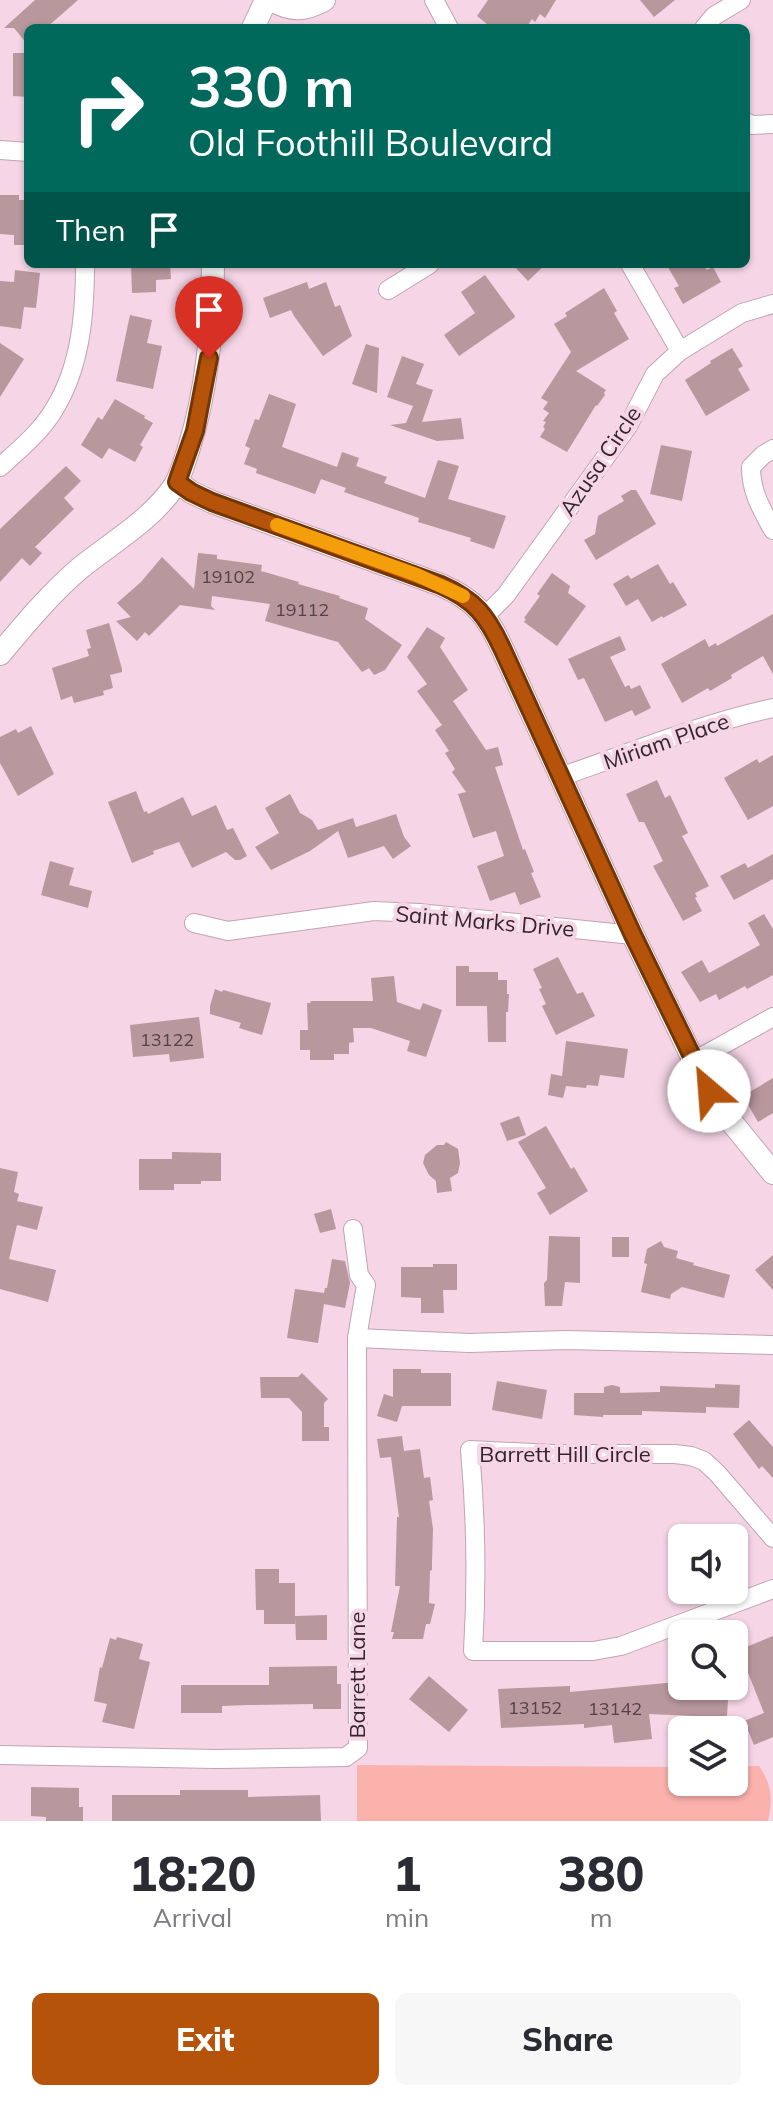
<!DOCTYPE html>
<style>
body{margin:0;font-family:Mulish,sans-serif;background:#f7f7f7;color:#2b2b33;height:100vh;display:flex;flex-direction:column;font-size:30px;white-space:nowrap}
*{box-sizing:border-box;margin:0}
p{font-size:26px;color:#7c7c81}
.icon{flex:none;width:44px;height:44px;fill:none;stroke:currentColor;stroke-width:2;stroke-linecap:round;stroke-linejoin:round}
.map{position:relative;height:1821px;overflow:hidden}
.drawer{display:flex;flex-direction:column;background:#fff;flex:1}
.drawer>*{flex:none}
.guide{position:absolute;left:24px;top:24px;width:726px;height:244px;border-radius:12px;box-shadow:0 2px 6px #0004;background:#00695c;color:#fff;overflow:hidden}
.tools{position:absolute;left:668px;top:1524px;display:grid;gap:16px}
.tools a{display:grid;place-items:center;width:80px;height:80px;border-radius:12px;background:#fff;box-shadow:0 2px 6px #0004;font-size:40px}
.pin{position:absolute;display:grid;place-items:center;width:68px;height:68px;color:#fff;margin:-82px -34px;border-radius:50% 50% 50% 0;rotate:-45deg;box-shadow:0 0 8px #0007}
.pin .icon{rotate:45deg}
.me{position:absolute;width:88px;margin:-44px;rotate:333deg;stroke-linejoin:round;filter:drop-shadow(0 0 6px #0008)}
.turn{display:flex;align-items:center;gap:28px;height:168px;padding:0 32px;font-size:36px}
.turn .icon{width:104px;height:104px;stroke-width:2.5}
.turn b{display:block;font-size:56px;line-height:68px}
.then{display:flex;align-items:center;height:76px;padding:0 32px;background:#0003;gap:16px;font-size:30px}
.eta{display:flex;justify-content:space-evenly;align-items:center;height:136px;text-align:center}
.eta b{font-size:48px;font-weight:800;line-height:56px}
.cta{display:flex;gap:16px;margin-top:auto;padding:16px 32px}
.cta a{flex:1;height:92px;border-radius:12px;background:#b45309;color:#fff;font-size:32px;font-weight:800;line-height:92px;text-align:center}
.cta a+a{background:#f7f7f7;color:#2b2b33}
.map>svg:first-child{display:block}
</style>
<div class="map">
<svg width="773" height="1821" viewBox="0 0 773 1821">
<rect width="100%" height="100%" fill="#f5d5e6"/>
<!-- green -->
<path fill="#fbb2ad" d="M357 1765 682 1767V1782H734V1767L759 1766C772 1784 773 1800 768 1821H357Z"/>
<!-- building -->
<g fill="#b8979d">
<path d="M35 0H78L46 28H28V45L14 28H4Z"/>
<path d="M488 0H556L545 18 540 14 535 22 532 19 526 28H492L477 16Z"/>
<path d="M640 0H675L654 17Z"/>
<path d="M13 53H28V97L13 96Z"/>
<path d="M0 195H19V200H28V245H14V235L0 234Z"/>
<path d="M131 264H170L171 279 156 280V292L132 293Z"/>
<path d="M512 264H546L528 281Z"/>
<path d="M666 264H703L707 270 713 267 721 282 683 304 674 288 679 286Z"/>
<path d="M15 270 40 273 36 308 24 307 21 329 0 326V281L14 282Z"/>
<path d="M485 275 515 316 514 318 459 356 444 335 475 313 461 292Z"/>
<path d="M307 282 309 289 326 282 335 307 340 305 352 336 323 356 294 316 291 310 270 318 263 298Z"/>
<path d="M604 288 617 311 614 313 629 339 576 371 606 390 604 393 605 395 597 406 596 405 567 452 540 437 545 429 543 427 546 422 543 421 549 413 543 409 548 402 541 398 571 352 554 324 567 316 565 313Z"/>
<path d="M130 315 152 320 147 343 162 346 153 389 116 381Z"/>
<path d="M0 343 24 359 0 397Z"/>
<path d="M366 344 379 348 377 393 352 384Z"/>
<path d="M732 348 743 366 738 369 750 390 706 416 685 380 711 363 710 361Z"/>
<path d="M402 356 424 364 416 384 433 390 422 422 461 418 464 439 437 441 390 425 406 423 413 406 387 397Z"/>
<path d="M269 394 296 404 282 447 337 467 342 452 359 458 356 466 387 477 384 483 425 498 438 460 459 466 448 499 506 516 494 549 470 541 471 538 418 522 419 518 344 492 346 488 321 479 315 494 256 473 257 469 244 464 250 448 245 446 255 419 259 420Z"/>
<path d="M115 399 145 416 144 418 153 423 140 445 143 447 135 462 109 448 102 459 81 445 98 417 102 420Z"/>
<path d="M661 445 692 451 682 501 650 494Z"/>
<path d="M66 466 81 481 64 498 74 509 35 547 42 553 30 566 22 558 0 582V529Z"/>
<path d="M631 490H636L656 524 596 560 584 540 595 534 598 516 624 501 621 496Z"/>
<path d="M198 553 217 555V559L262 565 261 571 299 582 298 584 340 596 339 598 368 608 365 619 402 645 385 670 374 675 369 668 362 672 338 642 265 621 270 604 212 596 211 606 215 610 180 605 149 636 145 632 137 641 116 621 131 617 117 603 141 582 162 557 194 589Z"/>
<path d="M658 564 670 584 673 582 687 605 663 618 662 616 652 622 638 599 626 606 613 584 628 575 631 579Z"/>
<path d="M552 573 570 586 568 593 586 606 557 646 524 622 526 619 524 618 540 596 537 594Z"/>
<path d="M773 614V674L763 656 731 675 732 678 710 691 708 688 682 703 661 664 705 639 709 647 716 643 717 646Z"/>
<path d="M109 623 122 669V672L110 675 113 688 103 691 104 695 74 703 72 696 61 700 52 668 89 656 87 649 91 648 86 630Z"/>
<path d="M427 627 445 638 440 647 468 690 453 701 486 750 498 747 503 765 495 767 523 850 525 849 534 872 531 873 541 897 520 905 515 892 490 901 477 866 504 856 496 831 473 838 458 794 466 792 452 772 455 769 445 753 449 751 435 730 442 725 417 691 427 684 407 657Z"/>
<path d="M620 636 626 650 610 657 625 687 629 685 631 689 640 685 651 708 635 716 632 710 605 722 584 678 578 680 568 659Z"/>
<path d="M31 726 54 774 18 796 0 763V737L16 729 18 733Z"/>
<path d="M773 755V806L748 820 724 778 757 759 759 763Z"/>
<path d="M657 780 665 798 670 795 688 833 682 836 709 886 695 893 697 897 695 898 702 911 683 921 653 866 663 861 644 822H639L626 794Z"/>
<path d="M136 791 144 812 147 811 148 814 183 797 192 816 216 805 227 830 233 828 247 856 240 860H235L226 852 192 868 179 842 153 851 154 854 132 863 108 802Z"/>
<path d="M290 794 300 813 312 820 318 830 353 818 356 827 396 814 404 837 411 846 393 859 384 846 348 858 338 831 310 851 271 870 255 847 279 833 265 808Z"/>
<path d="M773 854V879L734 900 720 876 745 863 748 868Z"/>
<path d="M50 861 74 868 69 885 92 891 88 908 41 895Z"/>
<path d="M764 914 773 929V975L747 989 745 986 719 1000 716 994 700 1002 681 972 702 960 709 973 760 945 748 923Z"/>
<path d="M558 957 577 994 583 992 595 1016 556 1035 542 1006 546 1004 539 989 542 988 533 969Z"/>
<path d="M456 966H469V972H498V980H507V994H509L508 1012H506V1042H488L487 1006H456Z"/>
<path d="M394 976 397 1002 420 1010 423 1003 442 1010 426 1057 407 1051 410 1041 371 1028H353L354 1042 349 1043V1054H334V1060H310V1050H300V1030H308L307 1003H310L311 1001H373L371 978Z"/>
<path d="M215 989 222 992 223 990 271 1003 262 1035 239 1028 241 1023 210 1014V1006Z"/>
<path d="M199 1017 204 1058 170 1062 169 1054 133 1057 130 1025Z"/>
<path d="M566 1041 628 1049 624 1078 600 1075 598 1086 587 1085 586 1088 566 1086 563 1098 548 1095 551 1074 562 1076Z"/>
<path d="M773 1078V1113L758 1122 743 1096Z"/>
<path d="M519 1116 526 1135 507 1141 500 1123Z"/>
<path d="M546 1126 571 1169 574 1167 588 1191 550 1215 537 1193 546 1188 518 1142Z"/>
<path d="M446 1142 458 1149 460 1163 458 1173 450 1178 452 1191 437 1193 436 1181 429 1175 423 1163 425 1155 437 1145H444Z"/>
<path d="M172 1152 221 1153V1181H201V1184H174V1190H139V1159H172Z"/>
<path d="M0 1168 18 1172 14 1192 19 1194 17 1201 43 1207 37 1230 17 1225 9 1259 56 1270 48 1302 0 1289Z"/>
<path d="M331 1209 336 1229 320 1233 314 1214Z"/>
<path d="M549 1236 580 1237V1283L565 1282 562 1306H545L544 1283 547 1280Z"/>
<rect x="612" y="1237" width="17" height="20"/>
<path d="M661 1241 664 1247 678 1251 676 1258 694 1263 693 1265 730 1275 724 1298 682 1287 671 1294 670 1299 641 1292 647 1264 644 1263 647 1249Z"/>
<path d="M773 1255V1290L755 1270Z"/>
<path d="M332 1259 345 1261 350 1283 345 1308 324 1304 318 1343 287 1338 295 1289 324 1293 325 1288H327Z"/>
<path d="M433 1264H457V1290H443L444 1313H421V1298L401 1297V1267H433Z"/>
<path d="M393 1369H421V1373H451V1406H402L397 1422 377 1416 384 1394 393 1397Z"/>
<path d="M302 1373 328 1399 324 1403V1427H329V1441H302V1412L289 1398H261L260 1377H298Z"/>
<path d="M497 1381 547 1390 542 1419 492 1410Z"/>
<path d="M715 1384 740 1385 739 1408 706 1407V1413L642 1411V1415H603V1417L574 1415V1393H604V1387L612 1385 620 1387V1393L660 1392V1386L715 1388Z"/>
<path d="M749 1420 773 1447V1478L762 1466 759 1469 733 1434Z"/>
<path d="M402 1436 404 1451 420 1449 424 1478 430 1477 433 1500 429 1501 433 1529 432 1563V1570L430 1571 429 1603 435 1604 430 1624H426L423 1639H392L394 1632H391L400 1586H395L397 1517H399L391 1457 380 1458 377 1439Z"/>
<path d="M255 1569H279V1583H295V1624H264V1610H256Z"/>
<path d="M327 1615V1640H296L295 1616Z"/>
<path d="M773 1636V1737L754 1745 744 1721 764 1713 739 1650Z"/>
<path d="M117 1637 143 1644 139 1659 150 1662 134 1729 102 1722 107 1704 94 1701 100 1667 102 1668 110 1638 116 1640Z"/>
<path d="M337 1666V1684H341V1709H313V1704L248 1705 222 1706V1713H181V1685H269V1667Z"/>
<path d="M429 1676 468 1710 449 1732 409 1699Z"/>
<path d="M666 1683 682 1684V1686H729L726 1730H694V1716L649 1714 652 1739 614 1743 612 1725 584 1728V1724L501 1728 498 1689 570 1686V1692Z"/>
<path d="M31 1787 79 1788V1807H83V1821H46V1817L31 1816Z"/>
<path d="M180 1790H248V1797L320 1795 321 1821H112V1795H180Z"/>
</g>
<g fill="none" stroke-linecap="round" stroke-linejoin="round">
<!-- minor casing -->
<g stroke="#c1a3b3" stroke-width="20">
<g id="minor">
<path d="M434 0 449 28"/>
<path d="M704 28 714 16 741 0"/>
<path d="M746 122 752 125 773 124"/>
<path d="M0 150 28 152"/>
<path d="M630 264 680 351"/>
<path d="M388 290 430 264"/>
<path d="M773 449 763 455 751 467C751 492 761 508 773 530"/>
<path d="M0 467C19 450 42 431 55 408 81 365 85 313 85 264"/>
<path d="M485 616 506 595 628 426 655 374 680 351 742 313 773 304"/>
<path d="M560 777C630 753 700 724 773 708"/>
<path d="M194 923 228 931 374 911 419 913 633 935"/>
<path d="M694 1061 773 1017"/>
<path d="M357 1338 469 1343 566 1340 773 1345"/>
<path d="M773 1538 717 1473 704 1461 691 1456 675 1454H554L470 1450C476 1517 477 1585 473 1651H593L621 1646 773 1589"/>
<path d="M0 1755 216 1759 346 1757 358 1748 357 1338 366 1285 359 1275 353 1229"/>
</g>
</g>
<!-- tertiary casing -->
<g stroke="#c1a3b3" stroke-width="24">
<g id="tertiary">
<path d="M272 0C291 11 304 11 324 0"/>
<path d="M253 28 266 0"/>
<path d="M177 482 191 492 212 502 441 585C475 600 487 615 502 648L633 935 694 1061 709 1091 725 1114 773 1173"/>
<path d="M0 654C25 624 50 594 79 569 112 542 151 521 175 485 181 475 184 462 188 451 208 388 212 329 213 264"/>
</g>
</g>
<!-- minor -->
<use href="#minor" stroke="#fff" stroke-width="18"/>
<!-- tertiary -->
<use href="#tertiary" stroke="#fff" stroke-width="22"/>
</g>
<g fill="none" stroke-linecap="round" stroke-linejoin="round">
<!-- route casing -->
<g stroke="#753606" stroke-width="20">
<path id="route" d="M209 358 195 431 177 482 191 492 212 502 441 585C475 600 487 616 502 648L633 935 709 1091"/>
</g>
<!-- route -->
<use href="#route" stroke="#b45309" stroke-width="14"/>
<!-- slow -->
<path stroke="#f59e0b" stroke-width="14" d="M277 525 417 575 463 596"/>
</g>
<g text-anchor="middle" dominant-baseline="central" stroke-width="8" stroke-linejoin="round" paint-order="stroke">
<!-- number labels -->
<g font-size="18" fill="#544248">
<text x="228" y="576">19102</text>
<text x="302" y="609">19112</text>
<text x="167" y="1039">13122</text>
<text x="535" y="1707">13152</text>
<text x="615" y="1708">13142</text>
</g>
<!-- street labels -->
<g font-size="22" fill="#32262c" stroke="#f5d5e6">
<text transform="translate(600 461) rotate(-56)">Azusa Circle</text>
<text transform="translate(666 741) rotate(-19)">Miriam Place</text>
<text transform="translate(485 921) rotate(5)">Saint Marks Drive</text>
<text x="565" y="1454">Barrett Hill Circle</text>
<text transform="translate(357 1675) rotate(-90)">Barrett Lane</text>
</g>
</g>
</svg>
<div class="tools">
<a><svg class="icon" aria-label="sound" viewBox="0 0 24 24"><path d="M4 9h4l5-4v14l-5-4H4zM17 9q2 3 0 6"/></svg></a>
<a><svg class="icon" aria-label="search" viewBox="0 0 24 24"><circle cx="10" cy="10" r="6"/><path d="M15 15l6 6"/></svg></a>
<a><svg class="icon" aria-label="layers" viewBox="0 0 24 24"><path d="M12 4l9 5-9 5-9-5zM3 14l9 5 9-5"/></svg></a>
</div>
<div class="pin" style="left:209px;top:358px;background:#d93025"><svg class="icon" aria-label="arrive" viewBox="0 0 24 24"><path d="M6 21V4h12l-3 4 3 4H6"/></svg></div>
<svg class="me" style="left:709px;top:1091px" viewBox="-20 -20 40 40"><circle r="19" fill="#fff"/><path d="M0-13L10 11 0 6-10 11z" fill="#b45309"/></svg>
<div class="guide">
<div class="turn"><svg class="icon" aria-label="right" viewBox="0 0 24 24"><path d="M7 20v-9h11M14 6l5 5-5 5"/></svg><div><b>330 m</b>Old Foothill Boulevard</div></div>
<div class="then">Then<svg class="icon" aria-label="arrive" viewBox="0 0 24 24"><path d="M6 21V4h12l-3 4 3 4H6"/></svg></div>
</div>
</div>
<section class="drawer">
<div class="eta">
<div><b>18:20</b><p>Arrival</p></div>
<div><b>1</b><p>min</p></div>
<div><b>380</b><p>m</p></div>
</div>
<div class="cta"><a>Exit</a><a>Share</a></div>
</section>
